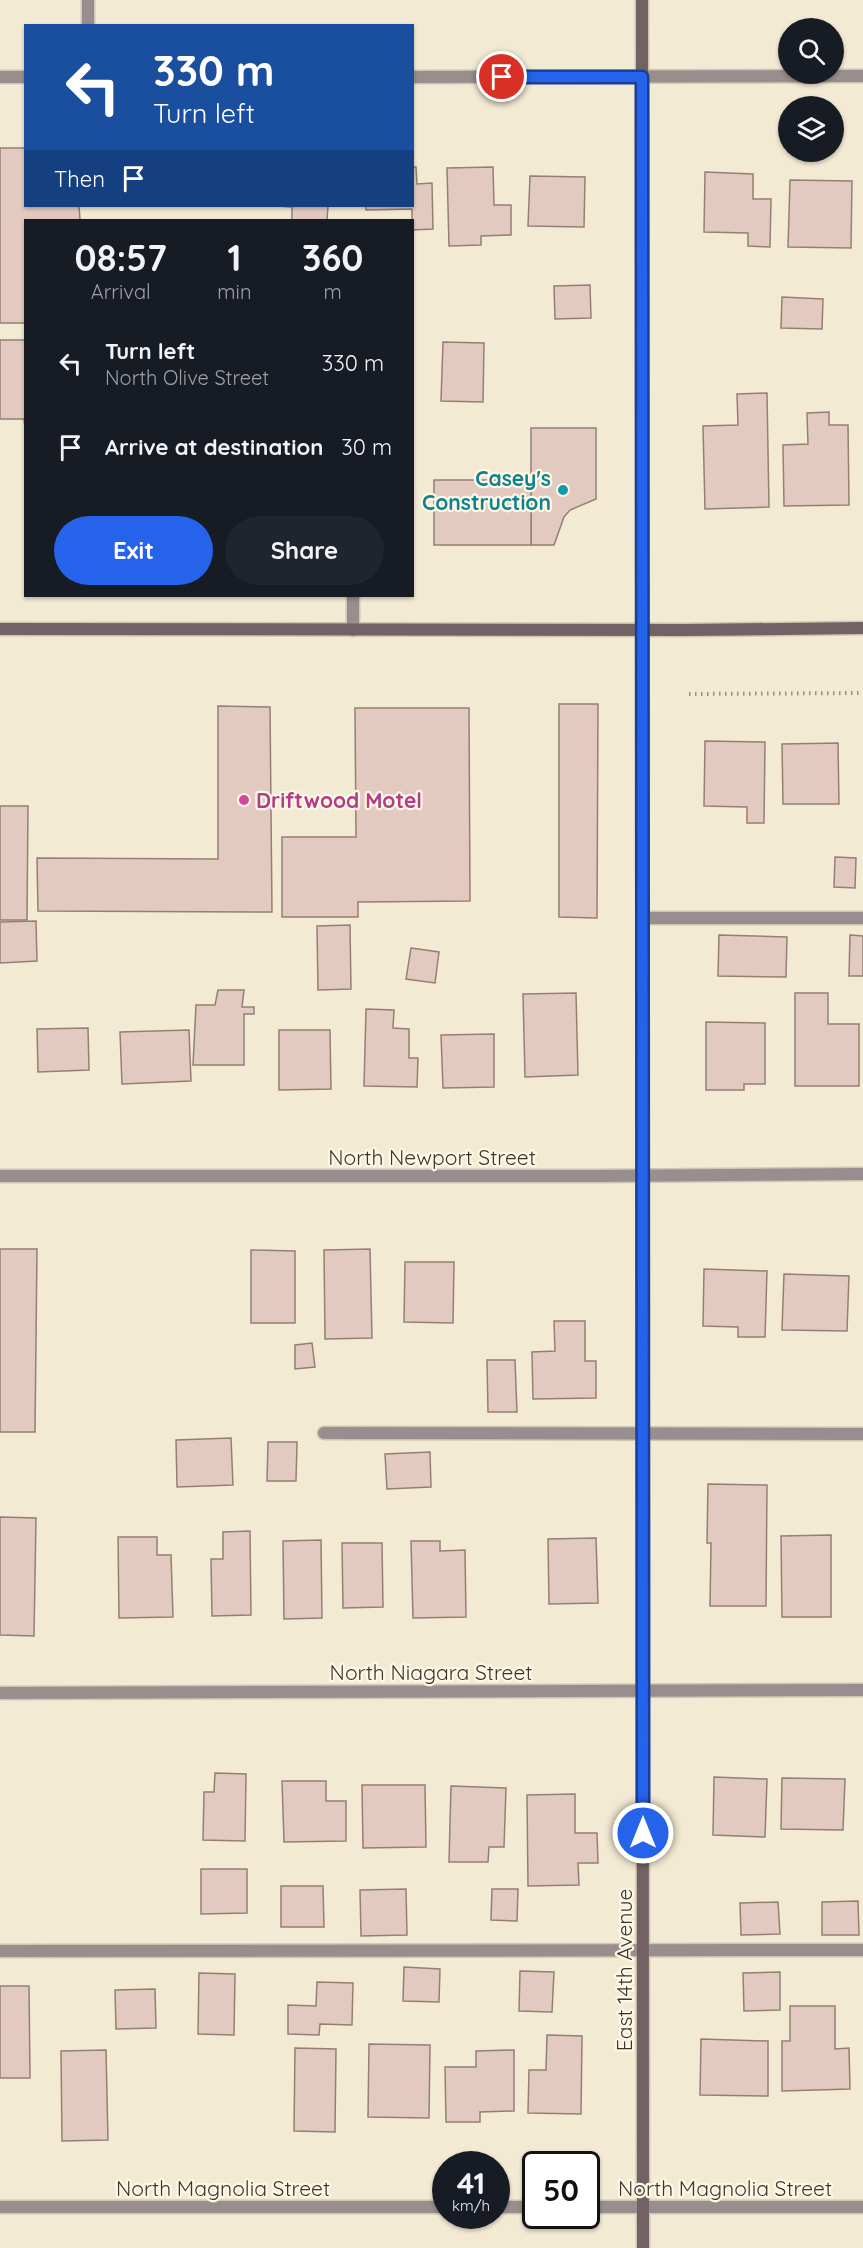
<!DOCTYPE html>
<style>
body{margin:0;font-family:Quicksand,sans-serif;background:#20242c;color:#f1f3f6;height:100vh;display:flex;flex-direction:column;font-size:22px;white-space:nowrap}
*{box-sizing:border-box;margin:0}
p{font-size:20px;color:#9ea1a6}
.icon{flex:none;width:33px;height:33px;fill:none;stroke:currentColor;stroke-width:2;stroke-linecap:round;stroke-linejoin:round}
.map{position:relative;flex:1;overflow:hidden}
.sheet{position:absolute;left:24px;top:219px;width:390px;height:378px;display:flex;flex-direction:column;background:#171b24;border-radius:0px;box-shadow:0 2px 4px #0004}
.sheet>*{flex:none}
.top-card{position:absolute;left:24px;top:24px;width:390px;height:183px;border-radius:0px;box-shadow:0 2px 4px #0004;background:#1a4fa0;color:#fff;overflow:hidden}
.controls{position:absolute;left:778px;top:18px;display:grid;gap:12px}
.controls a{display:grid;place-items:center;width:66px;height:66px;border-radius:50%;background:#171b24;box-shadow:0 2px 4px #0004;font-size:30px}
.speed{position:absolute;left:432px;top:2151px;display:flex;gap:12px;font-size:30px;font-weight:700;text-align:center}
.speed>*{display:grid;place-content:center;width:78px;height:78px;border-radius:50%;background:#171b24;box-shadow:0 2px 4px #0004;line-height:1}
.speed small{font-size:15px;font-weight:400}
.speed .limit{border:3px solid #111;border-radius:9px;background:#fff;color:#111}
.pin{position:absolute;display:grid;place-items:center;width:51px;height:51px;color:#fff;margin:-26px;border:3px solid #fff;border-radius:50%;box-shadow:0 2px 6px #0007}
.me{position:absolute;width:66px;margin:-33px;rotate:0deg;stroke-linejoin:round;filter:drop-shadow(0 0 4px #0008)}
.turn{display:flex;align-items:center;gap:21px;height:126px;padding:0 30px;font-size:27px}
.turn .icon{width:78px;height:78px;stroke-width:2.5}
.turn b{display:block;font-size:42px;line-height:51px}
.then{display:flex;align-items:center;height:57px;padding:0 30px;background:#0003;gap:12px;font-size:22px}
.eta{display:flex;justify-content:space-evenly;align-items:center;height:102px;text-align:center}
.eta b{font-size:36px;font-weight:700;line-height:42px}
.cta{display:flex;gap:12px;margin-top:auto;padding:12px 30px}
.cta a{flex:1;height:69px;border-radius:36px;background:#2563eb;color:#fff;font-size:24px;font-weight:700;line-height:69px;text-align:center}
.cta a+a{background:#20242c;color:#f1f3f6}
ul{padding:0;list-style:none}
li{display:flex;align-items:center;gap:18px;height:84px;padding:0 30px}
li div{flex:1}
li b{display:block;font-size:22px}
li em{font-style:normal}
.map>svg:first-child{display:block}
</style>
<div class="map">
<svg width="863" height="2248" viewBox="0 0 863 2248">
<rect width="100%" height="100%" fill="#f3ead4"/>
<!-- building -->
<g fill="#e2cac0" stroke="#957f75" stroke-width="1.5">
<path d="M0 148H26V206H79L80 220H26V323H0Z"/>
<path d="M412 167H416L417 184 432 183 433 229 412 230V209L366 210V206H412Z"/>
<path d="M493 167 494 205H511V235L481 236V245L449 246 447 168Z"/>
<path d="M705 172 753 174V199H771L770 247 748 246V233L704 232Z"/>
<path d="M530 176 585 177 584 227 528 226Z"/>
<path d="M790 180 852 181 851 248 788 247Z"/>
<path d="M277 206H328L327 220H292V207Z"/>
<path d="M590 285 591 318 555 319 554 286Z"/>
<path d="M782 297 823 299 822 329 781 328Z"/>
<path d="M0 340H26V436L24 419H0Z"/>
<path d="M443 342 484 343 483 402 441 401Z"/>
<path d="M767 393 769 507 705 509 703 426 738 425 737 394Z"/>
<path d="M829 412V425H848L849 505 784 506 783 445 808 444 807 413Z"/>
<path d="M531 428H596V499L570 510 564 517 554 545H531Z"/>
<rect x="434" y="480" width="97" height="65"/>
<path d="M559 704H598L597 918 559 917Z"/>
<path d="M218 706 270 707 272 912 38 911 37 858 218 859Z"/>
<path d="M355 708H469L470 901 358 902V917H282V837H356Z"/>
<path d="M705 741 765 742 764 823H747V807L704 806Z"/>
<path d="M838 743 839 804H783L782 744Z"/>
<path d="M0 806H28L27 920H0Z"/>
<path d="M835 857 856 858 855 888 834 887Z"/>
<path d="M36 921 37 961 0 963V922Z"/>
<path d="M350 925 351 989 318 990 317 926Z"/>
<path d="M719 935 787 937 786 977 718 976Z"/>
<path d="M850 935 863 936V976H849Z"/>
<path d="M411 948 439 952 435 983 406 979Z"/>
<path d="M218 990H244L242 1007H254V1014H244V1065H193L196 1005H215Z"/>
<path d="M576 993 578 1075 525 1077 523 994Z"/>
<path d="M795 993H828V1024H859V1086H795Z"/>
<path d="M366 1009 394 1010 393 1028 409 1029V1058H418L417 1087 364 1086Z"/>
<path d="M706 1022 765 1023V1084H744V1090H706Z"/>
<path d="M88 1028 89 1070 38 1072 37 1029Z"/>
<path d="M189 1030 191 1081 122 1084 120 1032Z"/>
<path d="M279 1030H330L331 1089 279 1090Z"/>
<path d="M494 1034V1087L443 1088 441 1035Z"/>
<path d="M0 1249H37L35 1432H0Z"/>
<path d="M370 1249 372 1338 325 1339 324 1250Z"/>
<path d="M251 1250 295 1251V1323H251Z"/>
<path d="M405 1262H454L453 1323 404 1322Z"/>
<path d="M704 1269 767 1271 765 1337H738V1327L703 1326Z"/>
<path d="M784 1274 849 1276 847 1331 782 1330Z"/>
<path d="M554 1321H585V1361H596V1398L533 1399 532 1352 555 1351Z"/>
<path d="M312 1343 315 1367 295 1369V1345Z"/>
<path d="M487 1360H515L517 1412H488Z"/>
<path d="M231 1438 233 1485 177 1487 176 1440Z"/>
<path d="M268 1442H297L296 1481H267Z"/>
<path d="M430 1452 431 1487 387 1489 385 1454Z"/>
<path d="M708 1484 767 1485 766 1606H710L711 1543H707Z"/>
<path d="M0 1517 36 1518 34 1636 0 1635Z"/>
<path d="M250 1531 251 1615 212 1616 211 1559H223V1532Z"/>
<path d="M831 1535V1617H782L781 1536Z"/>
<path d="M118 1537H157V1555H171L173 1617 119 1618Z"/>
<path d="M596 1538 598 1603 549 1604 548 1539Z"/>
<path d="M321 1540 322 1618 284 1619 283 1541Z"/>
<path d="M411 1541H440V1551L465 1550 466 1617 413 1618Z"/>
<path d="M342 1543H382L383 1607 343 1608Z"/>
<path d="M215 1773 246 1774 245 1841 203 1840 204 1792H214Z"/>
<path d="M714 1777 767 1779 765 1837 713 1835Z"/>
<path d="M782 1778 845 1779 843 1830 781 1829Z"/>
<path d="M282 1781H326V1801H346V1841L284 1842Z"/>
<path d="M362 1785H425L426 1847 363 1848Z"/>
<path d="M451 1786 506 1788 504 1847H489L488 1862H449Z"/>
<path d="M575 1794V1833H597L598 1863H578L579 1885 528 1886 527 1795Z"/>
<path d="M201 1869H247V1913L201 1914Z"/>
<path d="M281 1886H323L324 1927H281Z"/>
<path d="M406 1889 407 1935 361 1936 360 1890Z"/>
<path d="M492 1889H518L517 1921 491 1920Z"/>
<path d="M858 1901 859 1935H822V1902Z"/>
<path d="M778 1902 780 1934 741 1935 740 1903Z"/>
<path d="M404 1967 440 1969 439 2002 403 2001Z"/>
<path d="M520 1971 554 1972 552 2012 519 2011Z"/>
<path d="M780 1972V2010L744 2011 743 1973Z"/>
<path d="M199 1973 235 1974 234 2035 198 2034Z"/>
<path d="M317 1982 353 1983 352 2025 320 2024 319 2035 288 2034V2005L316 2006Z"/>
<path d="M0 1986H29L30 2078H0Z"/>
<path d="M155 1989 156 2028 116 2029 115 1990Z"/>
<path d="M790 2006H835V2049L849 2048 850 2089 782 2091V2041H790Z"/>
<path d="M547 2035 582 2036 581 2114 528 2113 529 2070H546Z"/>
<path d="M701 2039 768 2041V2096L700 2095Z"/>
<path d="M369 2044 430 2045 429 2118 368 2117Z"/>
<path d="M295 2048 336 2049 335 2132 294 2131Z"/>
<path d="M106 2050 108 2140 62 2141 61 2051Z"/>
<path d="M514 2050V2111L480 2112V2122H446L445 2067H476V2051Z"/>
</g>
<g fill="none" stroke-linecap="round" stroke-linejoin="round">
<!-- lane casing -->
<g stroke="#cec6b2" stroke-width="15">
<g id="lane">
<path d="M88 0V26"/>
<path d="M353 596V630"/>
<path d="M643 918H863"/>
<path d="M324 1433 863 1434"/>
<path d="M0 1951 863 1950"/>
</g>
</g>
<!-- street casing -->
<g stroke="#cec6b2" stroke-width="15">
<g id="street">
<path d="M0 77H26"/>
<path d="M412 77 863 76"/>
<path d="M0 1176H595L863 1174"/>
<path d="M0 1693 863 1690"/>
<path d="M0 2207H446"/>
<path d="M496 2207H536"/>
<path d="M586 2207H863"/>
</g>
</g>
<!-- secondary casing -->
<g stroke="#cec6b2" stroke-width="15">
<g id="secondary">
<path d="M642 0 643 2248"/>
<path d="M0 629 687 630 863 628"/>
</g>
</g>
<!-- path -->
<path stroke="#979181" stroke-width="4" stroke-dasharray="1.5 4.5" stroke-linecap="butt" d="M689 694 863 693"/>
<!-- lane -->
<use href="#lane" stroke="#998e8e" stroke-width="12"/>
<!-- street -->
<use href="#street" stroke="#998e8e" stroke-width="12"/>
<!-- secondary -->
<use href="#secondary" stroke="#726263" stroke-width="12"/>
</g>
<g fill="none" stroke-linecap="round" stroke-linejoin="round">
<!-- route casing -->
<g stroke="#184099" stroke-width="15">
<path id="route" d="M502 77H642L643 1833"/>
</g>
<!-- route -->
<use href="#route" stroke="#2563eb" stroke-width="10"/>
</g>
<!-- markers -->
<circle fill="#0f9aa8" stroke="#fff8e6" stroke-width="2" cx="563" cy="490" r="6"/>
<circle fill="#d1479c" stroke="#fff8e6" stroke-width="2" cx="244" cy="800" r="6"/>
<g text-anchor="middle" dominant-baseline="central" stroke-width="4.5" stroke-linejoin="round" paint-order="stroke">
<!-- culture labels -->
<g font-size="21" font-weight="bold" fill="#0d838f" stroke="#fff8e6" text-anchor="end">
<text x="551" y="478">Casey's<tspan x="551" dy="24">Construction</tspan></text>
</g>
<!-- hotel labels -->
<g font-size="21" font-weight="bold" fill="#b23c85" stroke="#fff8e6" text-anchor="start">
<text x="256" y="800">Driftwood Motel</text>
</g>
<!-- street labels -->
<g font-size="21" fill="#38352c" stroke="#fff8e6">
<text x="432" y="1157">North Newport Street</text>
<text x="431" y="1672">North Niagara Street</text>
<text transform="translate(624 1970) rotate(-90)">East 14th Avenue</text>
<text x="223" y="2188">North Magnolia Street</text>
<text x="725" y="2188">North Magnolia Street</text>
</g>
</g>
</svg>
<div class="controls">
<a><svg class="icon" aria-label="search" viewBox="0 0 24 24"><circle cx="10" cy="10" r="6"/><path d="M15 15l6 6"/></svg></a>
<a><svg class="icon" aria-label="layers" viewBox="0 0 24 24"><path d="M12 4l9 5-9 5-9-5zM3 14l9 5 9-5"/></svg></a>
</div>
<div class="speed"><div>41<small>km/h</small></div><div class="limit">50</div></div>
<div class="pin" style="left:502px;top:77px;background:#d93025"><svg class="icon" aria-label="arrive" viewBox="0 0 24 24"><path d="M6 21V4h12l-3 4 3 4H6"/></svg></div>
<svg class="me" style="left:643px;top:1833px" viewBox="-20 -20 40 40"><circle r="17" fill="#2563eb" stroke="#fff" stroke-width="3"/><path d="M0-11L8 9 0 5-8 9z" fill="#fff"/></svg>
<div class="top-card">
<div class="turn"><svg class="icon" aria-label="left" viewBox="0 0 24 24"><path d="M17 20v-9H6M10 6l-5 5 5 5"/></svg><div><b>330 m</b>Turn left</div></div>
<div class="then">Then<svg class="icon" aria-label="arrive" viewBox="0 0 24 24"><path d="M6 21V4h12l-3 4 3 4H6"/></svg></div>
</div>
<section class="sheet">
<div class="eta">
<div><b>08:57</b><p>Arrival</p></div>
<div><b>1</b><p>min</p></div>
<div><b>360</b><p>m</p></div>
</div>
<ul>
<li><svg class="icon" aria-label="left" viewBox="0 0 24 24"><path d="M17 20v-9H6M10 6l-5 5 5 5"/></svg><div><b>Turn left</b><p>North Olive Street</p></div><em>330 m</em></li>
<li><svg class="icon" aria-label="arrive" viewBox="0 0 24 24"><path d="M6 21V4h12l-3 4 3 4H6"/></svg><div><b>Arrive at destination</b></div><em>30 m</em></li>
</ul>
<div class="cta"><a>Exit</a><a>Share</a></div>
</section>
</div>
